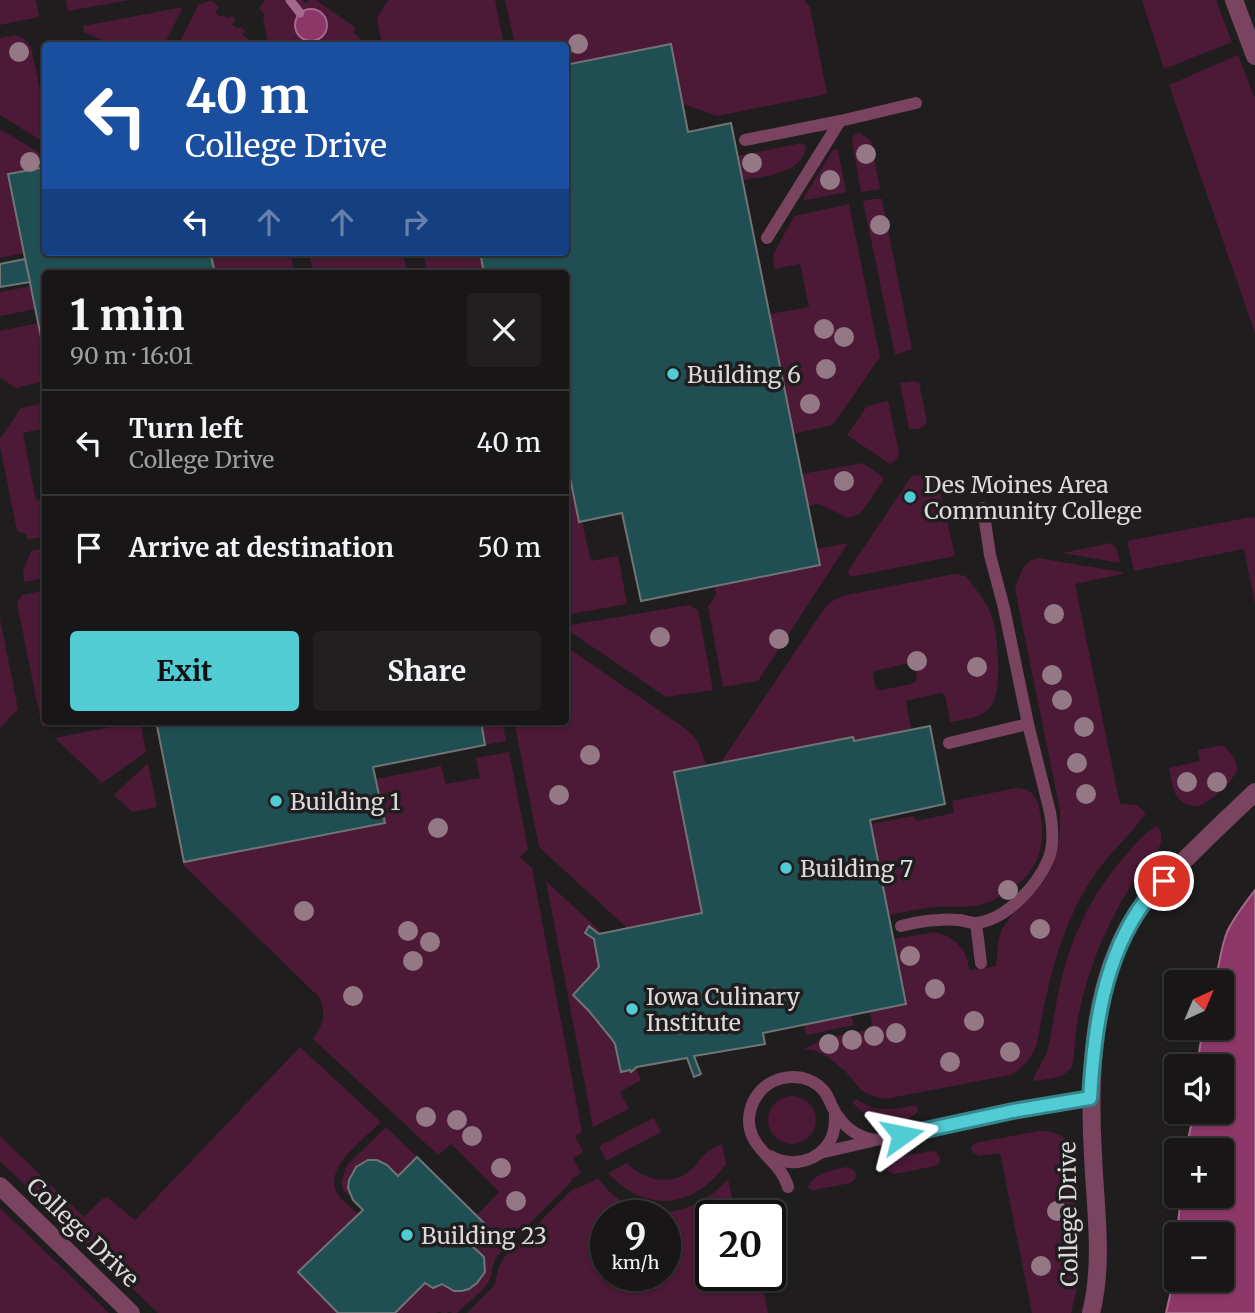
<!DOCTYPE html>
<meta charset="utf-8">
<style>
body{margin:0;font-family:Merriweather,serif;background:#211f20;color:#f1f3f6;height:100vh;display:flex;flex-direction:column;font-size:26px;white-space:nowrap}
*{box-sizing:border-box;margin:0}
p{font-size:23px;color:#9f9fa1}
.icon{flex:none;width:38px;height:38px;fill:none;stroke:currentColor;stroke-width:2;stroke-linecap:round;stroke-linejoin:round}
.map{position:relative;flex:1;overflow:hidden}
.panel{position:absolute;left:42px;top:270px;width:527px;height:455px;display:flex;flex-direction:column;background:#181617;border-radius:7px;box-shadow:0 2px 5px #0004,0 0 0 2px #363536}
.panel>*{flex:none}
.top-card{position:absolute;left:42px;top:42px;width:527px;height:214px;border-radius:7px;box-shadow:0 2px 5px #0004,0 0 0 2px #363536;background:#1a4fa0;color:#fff;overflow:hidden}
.needle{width:46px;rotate:44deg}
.tools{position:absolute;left:1164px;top:970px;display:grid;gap:14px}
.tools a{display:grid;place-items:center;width:70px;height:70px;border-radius:7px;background:#181617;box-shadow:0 2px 5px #0004,0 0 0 2px #363536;font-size:35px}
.speed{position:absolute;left:590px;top:1200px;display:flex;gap:14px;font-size:35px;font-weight:700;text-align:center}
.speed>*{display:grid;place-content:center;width:91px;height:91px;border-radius:50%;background:#181617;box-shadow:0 2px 5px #0004,0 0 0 2px #363536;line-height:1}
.speed small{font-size:18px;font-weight:400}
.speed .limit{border:4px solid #111;border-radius:10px;background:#fff;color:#111}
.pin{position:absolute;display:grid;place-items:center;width:60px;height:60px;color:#fff;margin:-30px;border:4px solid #fff;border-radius:50%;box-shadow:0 2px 7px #0007}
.me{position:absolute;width:77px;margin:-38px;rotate:78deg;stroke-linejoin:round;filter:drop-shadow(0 0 5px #0008)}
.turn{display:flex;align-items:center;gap:24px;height:147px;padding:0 28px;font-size:32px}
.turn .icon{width:91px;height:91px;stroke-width:2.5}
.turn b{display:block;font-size:49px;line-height:60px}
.lanes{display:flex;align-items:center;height:66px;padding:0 28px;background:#0003;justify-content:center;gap:35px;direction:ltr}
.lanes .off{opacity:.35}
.round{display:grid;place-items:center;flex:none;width:74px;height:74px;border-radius:7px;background:#211f20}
.overview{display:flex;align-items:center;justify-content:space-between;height:119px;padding:0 28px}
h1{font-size:42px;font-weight:700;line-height:52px}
.action{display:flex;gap:14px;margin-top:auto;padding:14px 28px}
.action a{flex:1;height:80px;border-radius:7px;background:#51ccd5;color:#111;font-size:28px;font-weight:700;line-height:80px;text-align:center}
.action a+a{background:#211f20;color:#f1f3f6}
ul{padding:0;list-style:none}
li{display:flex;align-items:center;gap:21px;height:105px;padding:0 28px;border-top:2px solid #363536}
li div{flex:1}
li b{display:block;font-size:26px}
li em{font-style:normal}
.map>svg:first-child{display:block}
</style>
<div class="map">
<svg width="1255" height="1313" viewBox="0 0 1255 1313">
<rect width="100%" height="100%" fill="#201d1f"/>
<!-- green -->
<g fill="#4c1936" fill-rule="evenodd">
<path d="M0 0H36L39 17 0 25Z"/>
<path d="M66 0H129L68 11Z"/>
<path d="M265 0H302L306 3 309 0H316L356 28 353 32 359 37 361 45H268L263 17 265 14 259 9ZM314 9 323 14 303 39C288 26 294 11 314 9Z"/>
<path d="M388 0H495L504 45H382L377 18Z"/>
<path d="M505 0H804L810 7 827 94 717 116 683 104 671 44 565 65V46L515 45Z"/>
<path d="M1142 0H1216L1232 42 1164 69Z"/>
<path d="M212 1 219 7 215 13 221 17 223 15 229 19 231 16 236 19 232 25 238 29 240 27 245 31 242 35 250 40 251 45H178L199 4Z"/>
<path d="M183 7 164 45H112L84 32 83 26Z"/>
<path d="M15 35 24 39 31 47 45 115V143L0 115V38Z"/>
<path d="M1238 55 1255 98V333L1169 85Z"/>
<path d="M0 129 46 157 45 167 8 174 24 253 0 258Z"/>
<path d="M857 133H860L871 141 880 189 861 192 852 142 853 136Z"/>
<path d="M802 143 806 146C803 174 765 176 743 180L738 156Z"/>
<path d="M835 149 838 151 846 192 802 201 833 150Z"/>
<path d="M872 199H882L912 349 895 355 863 201Z"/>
<path d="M849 204 880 357 833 425 793 434 770 314 809 307 800 264 774 269 773 255 794 216Z"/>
<path d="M210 252H290L294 273H215Z"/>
<path d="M309 252H403L407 273H313Z"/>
<path d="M423 252H480L484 273H427Z"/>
<path d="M31 286 35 309 0 316V292Z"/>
<path d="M38 323 45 362V381L16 388 0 378V331Z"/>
<path d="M913 381 919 382 927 423 919 429H909L900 383Z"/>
<path d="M888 401 899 452 896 460 890 464 847 435 867 406Z"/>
<path d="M45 403V428L23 433 36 501 46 499 45 536 28 540 26 534 17 531 0 446V439L21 408Z"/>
<path d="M565 453 579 522H582L591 561 618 556 627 604 565 615Z"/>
<path d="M863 463 883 477V481L865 507 859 514 848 518 821 505 817 504 808 506 802 474Z"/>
<path d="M916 475 937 478 955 556 850 577 848 571 911 477Z"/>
<path d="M1251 517 1255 518V604L1244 549 1134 571 1127 541Z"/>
<path d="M848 543 758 681 723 687 708 606 716 595 715 587 819 565 816 549Z"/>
<path d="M1111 543 1117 549 1120 563 1063 553Z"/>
<path d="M45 548V578L24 582 23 571 31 551Z"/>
<path d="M1038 558 1122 572V574L1075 584 1120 804 1137 805 1146 813C1129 837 1106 856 1091 880 1059 930 1047 987 1037 1044 1032 1058 1024 1068 1010 1075L885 1099 870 1095 862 1091 845 1071 828 1057 816 1051 804 1049 824 1038 873 1029 870 1011 906 1004 893 939 935 932 947 936 957 943 965 953 970 970 996 966C998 953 996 941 1003 928 1010 915 1021 906 1032 895 1057 870 1061 845 1060 810L1015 589C1020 575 1023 561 1038 558Z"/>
<path d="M954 574 966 576C975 589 987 601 992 617 998 632 1001 683 995 698 993 703 990 708 986 711 976 719 961 720 950 722L945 695 940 693 906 701 911 729 854 741 853 737 721 762 826 606 834 600 847 595ZM909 663C915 665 918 674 916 681L912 684 881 690 876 688 873 675 875 671Z"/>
<path d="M42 591 46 607V721H73L42 727 17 603 22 595Z"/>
<path d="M689 605 698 610 713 690 666 697 565 628V626Z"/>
<path d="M0 619 18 709 0 728Z"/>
<path d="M565 646 673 720C696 736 699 739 706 766L674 772 702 913 627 928 539 847 514 721H565Z"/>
<path d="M140 721 146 752 102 783 55 738Z"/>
<path d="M481 721H502L506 741 485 745Z"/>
<path d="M1223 745C1229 751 1237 759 1237 768 1237 778 1209 803 1199 806 1192 807 1184 804 1179 799 1172 792 1171 777 1169 768L1200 761 1198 750Z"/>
<path d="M509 752 528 849 520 857 532 868 582 1132 575 1136 583 1152 573 1158 581 1174 571 1179 572 1181 496 1257C492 1264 493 1271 490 1279 485 1290 466 1304 457 1313H452L449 1311 447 1313H442L439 1311 437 1313H395L425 1283 433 1288 442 1284C457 1295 471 1292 481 1277 485 1272 487 1267 484 1261 482 1254 474 1248 469 1243L486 1226 476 1216 499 1192 451 1144 438 1155 313 1039C323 1026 327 1012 319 997L184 866V862L385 823 376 779 441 766 446 784 480 778 476 758Z"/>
<path d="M148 763 157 807 132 812 114 795Z"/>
<path d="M1016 788C1032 788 1038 798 1040 812 1047 848 1037 875 1004 894 997 898 989 903 980 905 966 908 951 906 937 907 921 908 905 912 889 915L870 824 914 816 916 821 954 813 952 801Z"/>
<path d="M1157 826C1163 832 1162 841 1159 848 1150 861 1138 873 1130 887 1105 927 1087 972 1078 1018 1075 1034 1075 1051 1072 1067 1063 1079 1047 1079 1033 1081 1036 1069 1043 1063 1047 1052 1052 1034 1054 1013 1058 994 1069 941 1090 895 1126 855 1135 845 1144 832 1157 826Z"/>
<path d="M546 881 602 933 599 934 590 927 585 932 594 939 599 967 589 1011 615 1044 621 1072 630 1070 631 1071 636 1069 641 1080 620 1092 629 1109 593 1127Z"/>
<path d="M851 1015 854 1025 806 1035 804 1024Z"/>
<path d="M300 1047 381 1122C365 1138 321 1170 338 1194 343 1202 352 1208 358 1214L298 1272 338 1313H158L0 1161V1136L84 1217 102 1199 107 1197 135 1220Z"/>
<circle cx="792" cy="1120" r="24"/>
<path d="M856 1099C875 1113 895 1110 916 1105L918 1111C897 1133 870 1122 852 1102Z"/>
<path d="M654 1118 661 1132 606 1161 599 1146Z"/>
<path d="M386 1127 417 1157 398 1176C393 1171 388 1164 380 1161 367 1156 352 1166 349 1179 348 1185 349 1192 349 1196L344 1191 341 1183 347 1165Z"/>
<path d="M1038 1131C1057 1131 1069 1136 1074 1155L1078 1260 1077 1288 1071 1313H1032L1000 1153 979 1156 972 1152 971 1147 975 1143Z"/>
<path d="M722 1144 726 1164C694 1209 645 1214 608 1173L627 1163C645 1181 671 1187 692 1169 698 1164 701 1156 707 1152 711 1149 717 1147 722 1144Z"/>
<path d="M931 1151 936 1152 940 1158 939 1163 935 1166 895 1174 889 1172 886 1168V1163L893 1158Z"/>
<path d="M847 1167 852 1169 856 1173 855 1179 851 1183 813 1190 808 1188C813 1173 832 1170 847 1167Z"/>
<path d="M598 1178C632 1227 692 1220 728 1179L736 1216H710V1276H760L768 1313H467L494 1286 499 1266 505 1256 575 1187 577 1189ZM606 1216H665V1276H606Z"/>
<path d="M0 1208 109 1313H0Z"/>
</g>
<!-- water -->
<g fill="#8c3768" stroke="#a4688a" stroke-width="2">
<circle cx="311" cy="25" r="16"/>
<path d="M1255 890V1313H1166L1176 1269V1255V1279H1222V1234H1177L1181 1195H1222V1150H1186L1194 1111H1222V1066H1197L1203 1027H1222V982H1215C1219 966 1221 947 1227 932 1234 917 1245 903 1255 890Z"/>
</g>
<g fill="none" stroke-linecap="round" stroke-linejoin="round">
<!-- stream -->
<path stroke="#a4688a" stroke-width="9" d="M290 0 300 13"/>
</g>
<!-- building -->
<g fill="#204f53" stroke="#707475" stroke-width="2">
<path d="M671 44 688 132 731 123 820 565 641 601 622 513 579 522 565 453V273H484L480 252H565V65Z"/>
<path d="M46 167V252H210L215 273H46V362L8 174Z"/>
<path d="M25 259 30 282 0 287V264Z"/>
<path d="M46 583V607L41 584Z"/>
<path d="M156 721H481L485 745 373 767 385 823 184 862Z"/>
<path d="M930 726 945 804 870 820 906 1004 763 1033 765 1044 694 1056 701 1074 694 1077 687 1058 637 1067 631 1072 630 1070 621 1072 615 1044 611 1038 589 1011 573 995 599 967 594 939 585 933 589 926 599 934 702 913 674 772 853 737 854 741Z"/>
<path d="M417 1157 487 1226 469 1243 484 1257 485 1272 477 1283 469 1289 462 1291H454L442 1284 433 1288 425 1283 395 1313H338L298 1272 363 1210 353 1200 348 1188 349 1180 356 1167 368 1160H377L387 1165 398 1176Z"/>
</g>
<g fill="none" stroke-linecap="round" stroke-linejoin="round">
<!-- lane -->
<g stroke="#7a4360" stroke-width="12">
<path d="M745 140 840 121 916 103"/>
<path d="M767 238 840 121"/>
<path d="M949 743 1028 724"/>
<path d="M976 923 981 963"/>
<path d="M901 926C913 923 926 920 939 920 946 919 953 920 960 920 965 921 971 923 976 923 1006 920 1037 886 1048 860 1054 846 1053 828 1050 812L1028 724 1004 608 990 555 983 508"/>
<path d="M820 1153 872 1141"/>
<path d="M770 1156C791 1168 818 1162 830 1141 835 1132 835 1123 835 1113"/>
<path d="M788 1187C781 1162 755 1152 750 1129 747 1117 751 1103 758 1094 774 1073 807 1071 824 1091 831 1100 832 1111 840 1119 849 1131 862 1138 876 1140L1013 1111 1090 1098"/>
</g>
<!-- street -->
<g stroke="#7a4360" stroke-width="18">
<path d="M1234 0 1255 56"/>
<path d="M0 1186 131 1313"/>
<path d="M1091 1313C1104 1262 1095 1206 1093 1155 1088 1071 1092 969 1146 900 1154 889 1165 880 1175 870 1201 843 1228 818 1255 792"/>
</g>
</g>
<!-- trees -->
<g fill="#957886">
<circle cx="578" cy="44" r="10"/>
<circle cx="19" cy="52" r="10"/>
<circle cx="866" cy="154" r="10"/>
<circle cx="30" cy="162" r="10"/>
<circle cx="752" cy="163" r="10"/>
<circle cx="830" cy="180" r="10"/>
<circle cx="880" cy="225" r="10"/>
<circle cx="824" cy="329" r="10"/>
<circle cx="844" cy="337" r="10"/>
<circle cx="826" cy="369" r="10"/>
<circle cx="810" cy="404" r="10"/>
<circle cx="844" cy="481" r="10"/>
<circle cx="1054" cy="614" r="10"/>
<circle cx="660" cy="637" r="10"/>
<circle cx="779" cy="639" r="10"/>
<circle cx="917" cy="661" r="10"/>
<circle cx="977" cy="667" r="10"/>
<circle cx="1052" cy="675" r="10"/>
<circle cx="1062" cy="700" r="10"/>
<circle cx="1084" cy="727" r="10"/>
<circle cx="590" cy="755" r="10"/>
<circle cx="1077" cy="763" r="10"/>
<circle cx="1187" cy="782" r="10"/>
<circle cx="1217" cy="782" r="10"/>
<circle cx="1086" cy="794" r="10"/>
<circle cx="559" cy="795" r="10"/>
<circle cx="438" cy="828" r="10"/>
<circle cx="1008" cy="890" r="10"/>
<circle cx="304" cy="911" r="10"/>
<circle cx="1040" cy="929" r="10"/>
<circle cx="408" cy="931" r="10"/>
<circle cx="430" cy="942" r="10"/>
<circle cx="910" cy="956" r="10"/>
<circle cx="413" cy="961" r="10"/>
<circle cx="935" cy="989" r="10"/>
<circle cx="353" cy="996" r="10"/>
<circle cx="974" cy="1021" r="10"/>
<circle cx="896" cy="1033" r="10"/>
<circle cx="874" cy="1036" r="10"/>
<circle cx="852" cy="1040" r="10"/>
<circle cx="829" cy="1044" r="10"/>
<circle cx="1010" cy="1052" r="10"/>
<circle cx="950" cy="1062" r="10"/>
<circle cx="426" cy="1117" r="10"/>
<circle cx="457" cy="1120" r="10"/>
<circle cx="472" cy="1136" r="10"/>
<circle cx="501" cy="1168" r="10"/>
<circle cx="516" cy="1201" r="10"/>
<circle cx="1057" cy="1211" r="10"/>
<circle cx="1041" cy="1266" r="10"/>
</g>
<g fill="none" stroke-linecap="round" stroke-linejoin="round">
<!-- route casing -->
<g stroke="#35858a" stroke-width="18">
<path id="route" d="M902 1135 1013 1111 1090 1098C1094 1030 1103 958 1145 901 1150 894 1158 888 1164 881"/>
</g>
<!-- route -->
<use href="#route" stroke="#51ccd5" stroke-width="12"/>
</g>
<!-- markers -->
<g fill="#51ccd5" stroke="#201d1f" stroke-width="2.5">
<circle cx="673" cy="374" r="7"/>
<circle cx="910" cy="497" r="7"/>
<circle cx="276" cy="801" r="7"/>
<circle cx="786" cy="868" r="7"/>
<circle cx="632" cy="1009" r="7"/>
<circle cx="407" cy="1235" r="7"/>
</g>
<g text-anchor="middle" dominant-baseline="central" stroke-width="7" stroke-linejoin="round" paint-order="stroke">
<!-- poi labels -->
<g font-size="23" fill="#dbd9da" stroke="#201d1f" text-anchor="start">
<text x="687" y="374">Building 6</text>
<text x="924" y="484">Des Moines Area<tspan x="924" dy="26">Community College</tspan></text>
<text x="290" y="801">Building 1</text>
<text x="800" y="868">Building 7</text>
<text x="646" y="996">Iowa Culinary<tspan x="646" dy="26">Institute</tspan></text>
<text x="421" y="1235">Building 23</text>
</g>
<!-- street labels -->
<g font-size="23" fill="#dbd9da" stroke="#201d1f">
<text transform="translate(1068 1214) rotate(-91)">College Drive</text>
<text transform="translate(83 1232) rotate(44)">College Drive</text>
</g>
</g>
</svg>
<div class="tools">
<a><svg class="needle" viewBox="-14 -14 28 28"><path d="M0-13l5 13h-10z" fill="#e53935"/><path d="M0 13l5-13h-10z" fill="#9f9fa1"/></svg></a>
<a><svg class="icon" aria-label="sound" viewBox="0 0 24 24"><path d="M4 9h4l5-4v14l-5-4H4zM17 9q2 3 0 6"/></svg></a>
<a>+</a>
<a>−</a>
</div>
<div class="speed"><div>9<small>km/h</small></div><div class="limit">20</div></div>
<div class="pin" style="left:1164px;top:881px;background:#d93025"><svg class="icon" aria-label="arrive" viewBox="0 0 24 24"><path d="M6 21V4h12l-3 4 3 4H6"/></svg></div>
<svg class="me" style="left:902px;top:1135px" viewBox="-20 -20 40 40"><path d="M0-17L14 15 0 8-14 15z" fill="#51ccd5" stroke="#fff" stroke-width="4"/></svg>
<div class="top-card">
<div class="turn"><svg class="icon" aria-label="left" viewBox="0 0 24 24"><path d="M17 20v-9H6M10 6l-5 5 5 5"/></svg><div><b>40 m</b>College Drive</div></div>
<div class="lanes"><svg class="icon" aria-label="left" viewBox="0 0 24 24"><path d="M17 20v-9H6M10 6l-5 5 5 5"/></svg><svg class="icon off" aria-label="ahead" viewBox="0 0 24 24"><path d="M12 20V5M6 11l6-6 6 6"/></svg><svg class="icon off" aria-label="ahead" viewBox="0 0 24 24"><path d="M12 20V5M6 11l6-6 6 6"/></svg><svg class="icon off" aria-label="right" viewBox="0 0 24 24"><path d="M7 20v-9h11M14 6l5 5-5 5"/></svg></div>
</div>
<section class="panel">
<div class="overview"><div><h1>1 min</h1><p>90 m · 16:01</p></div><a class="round"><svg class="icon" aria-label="close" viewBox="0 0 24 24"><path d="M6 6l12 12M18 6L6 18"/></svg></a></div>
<ul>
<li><svg class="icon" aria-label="left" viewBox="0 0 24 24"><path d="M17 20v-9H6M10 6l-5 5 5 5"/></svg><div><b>Turn left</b><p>College Drive</p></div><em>40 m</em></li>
<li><svg class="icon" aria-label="arrive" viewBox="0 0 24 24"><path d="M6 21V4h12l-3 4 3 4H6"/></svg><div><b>Arrive at destination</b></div><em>50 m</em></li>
</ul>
<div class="action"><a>Exit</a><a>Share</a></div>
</section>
</div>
